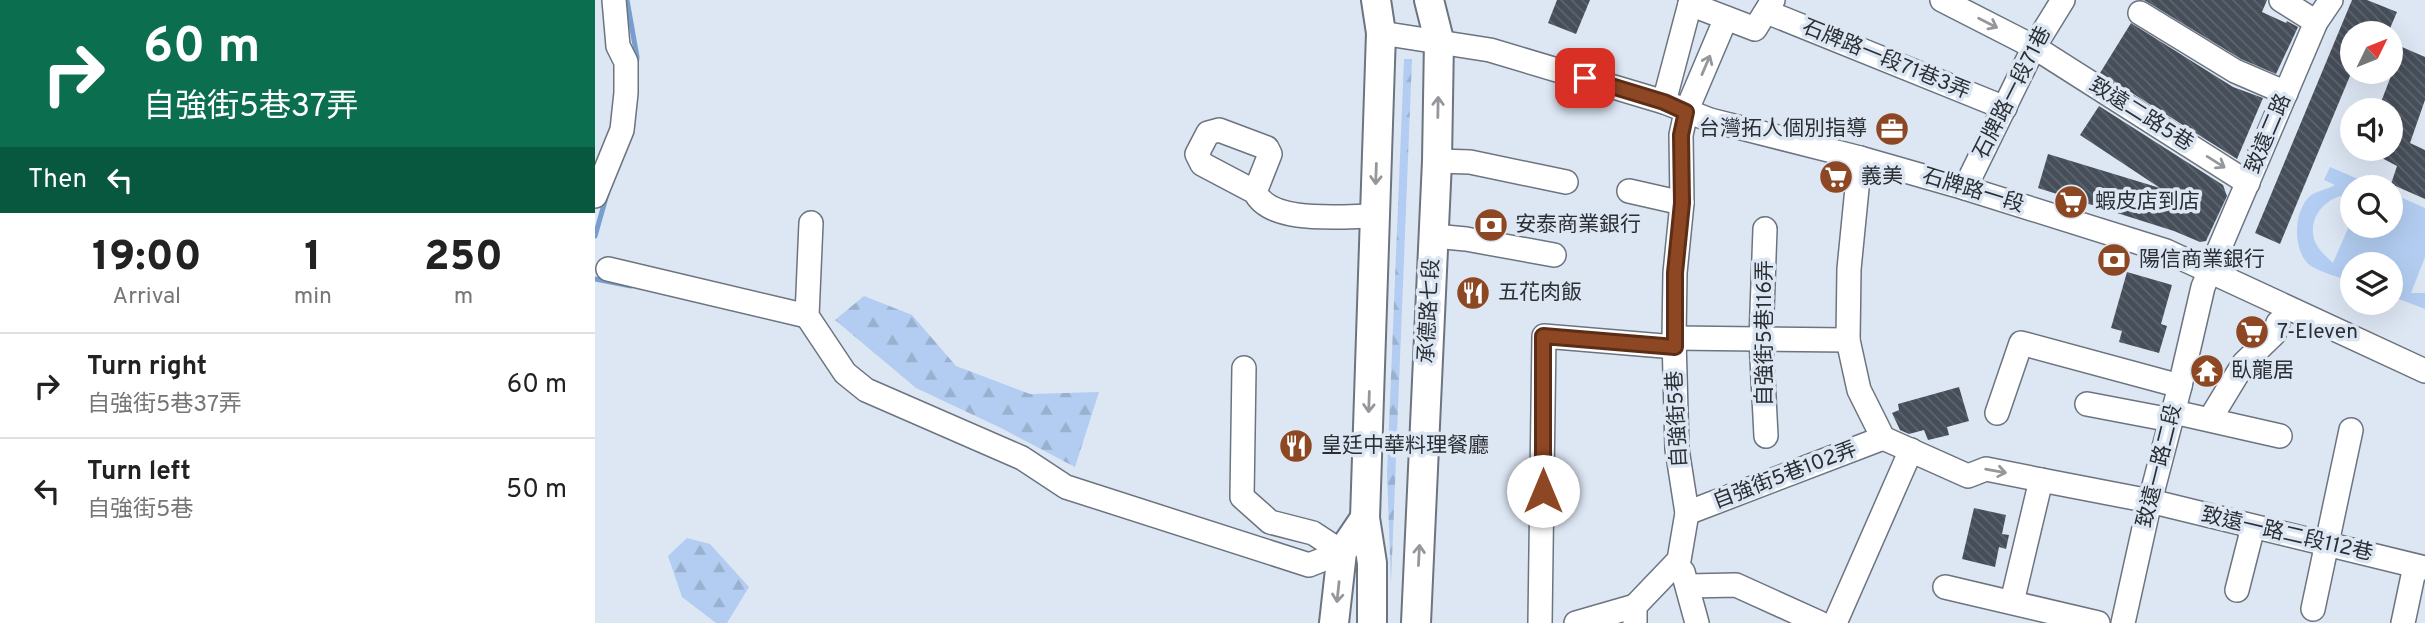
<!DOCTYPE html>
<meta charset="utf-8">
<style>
body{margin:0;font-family:Overpass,"Noto Sans TC",sans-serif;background:#f6f6f6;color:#222;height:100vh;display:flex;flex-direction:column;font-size:26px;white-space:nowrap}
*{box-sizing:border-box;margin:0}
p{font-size:23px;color:#767676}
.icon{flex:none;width:38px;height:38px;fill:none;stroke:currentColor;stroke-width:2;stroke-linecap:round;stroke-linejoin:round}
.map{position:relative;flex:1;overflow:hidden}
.side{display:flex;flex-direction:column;background:#fff;width:595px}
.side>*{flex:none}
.top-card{background:#0b6e4f;color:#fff;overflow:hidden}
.needle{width:46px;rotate:47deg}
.buttons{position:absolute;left:1745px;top:21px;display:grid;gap:14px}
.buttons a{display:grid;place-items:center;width:63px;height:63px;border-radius:50%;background:#fff;box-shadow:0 7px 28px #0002;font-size:35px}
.pin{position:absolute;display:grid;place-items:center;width:60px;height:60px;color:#fff;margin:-30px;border-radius:14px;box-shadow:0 4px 10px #0006}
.me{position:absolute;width:77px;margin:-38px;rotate:0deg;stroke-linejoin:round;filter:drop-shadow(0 0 5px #0008)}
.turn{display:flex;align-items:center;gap:24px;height:147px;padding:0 28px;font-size:32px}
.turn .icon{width:91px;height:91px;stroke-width:2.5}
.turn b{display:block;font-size:49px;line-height:60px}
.then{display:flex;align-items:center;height:66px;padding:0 28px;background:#0003;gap:14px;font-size:26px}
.eta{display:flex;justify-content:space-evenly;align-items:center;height:119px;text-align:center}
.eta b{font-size:42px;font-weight:800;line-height:49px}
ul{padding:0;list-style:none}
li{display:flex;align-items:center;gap:21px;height:105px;padding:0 28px;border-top:2px solid #e0e0e0}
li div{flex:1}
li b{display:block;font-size:26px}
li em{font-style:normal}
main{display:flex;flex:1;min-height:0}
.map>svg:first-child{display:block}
</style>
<main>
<section class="side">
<div class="top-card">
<div class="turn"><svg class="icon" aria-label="right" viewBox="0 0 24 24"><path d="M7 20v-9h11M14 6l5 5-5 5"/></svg><div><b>60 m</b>自強街5巷37弄</div></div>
<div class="then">Then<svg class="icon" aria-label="left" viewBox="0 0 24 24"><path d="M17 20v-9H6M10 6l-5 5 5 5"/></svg></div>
</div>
<div class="eta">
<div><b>19:00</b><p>Arrival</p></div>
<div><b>1</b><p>min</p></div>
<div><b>250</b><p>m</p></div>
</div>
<ul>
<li><svg class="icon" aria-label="right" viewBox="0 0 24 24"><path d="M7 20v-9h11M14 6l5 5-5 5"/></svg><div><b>Turn right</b><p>自強街5巷37弄</p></div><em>60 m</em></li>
<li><svg class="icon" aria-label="left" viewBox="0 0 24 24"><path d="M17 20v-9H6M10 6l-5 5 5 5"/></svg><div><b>Turn left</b><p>自強街5巷</p></div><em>50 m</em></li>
</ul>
</section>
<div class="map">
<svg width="1830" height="623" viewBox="0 0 1830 623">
<defs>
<pattern id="forest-firs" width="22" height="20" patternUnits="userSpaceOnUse" patternTransform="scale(1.75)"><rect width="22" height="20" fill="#b2cdf1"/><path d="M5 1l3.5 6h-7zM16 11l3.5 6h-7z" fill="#99b0cf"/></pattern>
<pattern id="building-back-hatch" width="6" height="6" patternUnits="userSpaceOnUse" patternTransform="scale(1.75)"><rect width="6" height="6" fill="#464e59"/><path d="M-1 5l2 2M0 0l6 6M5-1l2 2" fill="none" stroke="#5e656e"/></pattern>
</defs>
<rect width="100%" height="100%" fill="#dde7f4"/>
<!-- grass -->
<path fill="#b2cdf1" d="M1735 167 1782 187H1757V194C1732 195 1711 217 1720 242 1724 251 1732 257 1738 263L1757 219V226H1796V193L1830 208V257L1816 293H1830V309L1796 296V264H1757V282C1744 277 1727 273 1716 266 1697 253 1698 211 1715 196 1721 191 1733 189 1740 185L1729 180Z"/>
<!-- forest -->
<g fill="url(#forest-firs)">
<path d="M809 59H817L796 584 792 474Z"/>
<path d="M269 296 317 315 361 366 435 394 504 392 480 467 406 428 321 388 240 320Z"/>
<path d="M92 538 115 544 154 587 132 623H121L87 597 73 556Z"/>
</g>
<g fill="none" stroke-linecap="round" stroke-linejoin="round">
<!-- stream -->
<g stroke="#789ecf" stroke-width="5">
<path d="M32 0 42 57 41 66"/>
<path d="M0 236 12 194"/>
<path d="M0 279 36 286"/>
</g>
</g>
<!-- building -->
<g fill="url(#building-back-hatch)">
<path d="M962 0H995L981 34 953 23Z"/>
<path d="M1549 0H1672L1667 12 1691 23 1692 21 1703 27 1681 74 1646 59Z"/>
<path d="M1757 0H1772L1802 12 1793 33 1775 28 1773 33H1757V71L1685 244 1660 233Z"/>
<path d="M1536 23 1638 87 1668 98 1642 159 1505 73Z"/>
<path d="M1807 47 1830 57V100L1815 143 1830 150V199L1796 184 1802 166 1770 149H1796V110H1783Z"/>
<path d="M1504 106 1628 185 1632 196 1611 241 1605 242 1579 231 1443 188 1453 154 1565 188 1485 135Z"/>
<path d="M1532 272 1577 285 1566 324 1572 326 1564 353 1524 342 1527 331 1516 328Z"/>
<path d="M1364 387 1374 421 1352 427 1354 435 1333 440 1329 430 1314 434 1305 430 1297 413 1304 410 1303 404Z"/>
<path d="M1379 508 1411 515 1407 534 1414 535 1411 549 1404 547 1400 567 1367 559Z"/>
</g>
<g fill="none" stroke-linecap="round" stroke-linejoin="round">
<!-- minor casing -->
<g stroke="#6b747f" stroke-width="26">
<g id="minor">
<path d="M1347 0 1439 47 1653 183"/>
<path d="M1686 0 1721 22"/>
<path d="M1095 4 1160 29 1178 0"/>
<path d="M1172 12 1410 108"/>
<path d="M1545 13 1640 71 1691 93"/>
<path d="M786 33 895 50 1069 102 1115 120 1265 158 1370 188 1571 251 1830 371"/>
<path d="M1069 102 1096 0"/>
<path d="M1265 158 1254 269 1253 340 1264 390 1288 438 1373 476 1391 469 1446 480 1555 501 1830 568"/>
<path d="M842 161 875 162 971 182"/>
<path d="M1370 188 1439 47 1468 0"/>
<path d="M1034 191 1087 203"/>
<path d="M660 192 675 154 672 148 624 130 613 133 602 154 607 164 660 192C676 225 748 216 780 216"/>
<path d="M0 196 27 130 31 93V62L23 46 19 0"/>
<path d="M216 223 212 316 250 373 271 390 427 458 471 487 714 565 747 552"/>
<path d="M1170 229 1166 339 1171 436"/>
<path d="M839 236 871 239 959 255"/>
<path d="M13 269 212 316"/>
<path d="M1079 338 1253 340"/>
<path d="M649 368 647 497 675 522 718 533 747 552"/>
<path d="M1492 404 1576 420"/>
<path d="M1579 412 1685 436"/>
<path d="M1402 413 1426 343 1585 386"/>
<path d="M1615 419 1649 363 1679 334 1683 323"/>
<path d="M1092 513 1288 438"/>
<path d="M1088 572 1102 623"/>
<path d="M1093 586 1141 585 1225 623"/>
<path d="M1350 587 1503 623"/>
<path d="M1642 590 1658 527"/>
<path d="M1417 602 1446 480"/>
<path d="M1718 609 1756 430"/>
<path d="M945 623 949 336 1080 347"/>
<path d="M981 623 1040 606"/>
<path d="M1040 623V606L1084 560 1092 513 1082 449 1079 338 1080 273 1087 203 1086 135 1091 112 1131 18"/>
<path d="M1240 623 1316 450"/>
<path d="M1528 623 1555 501 1585 386 1608 287 1721 22 1736 0"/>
<path d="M1808 623 1820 566"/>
</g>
</g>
<!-- major casing -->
<g stroke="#6b747f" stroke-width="32">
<g id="major">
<path d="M739 623 747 552 770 518"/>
<path d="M777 623V563L770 518 786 33 781 0"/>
<path d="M821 623 842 161 844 40 834 0"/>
</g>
</g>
<!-- minor -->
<use href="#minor" stroke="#fff" stroke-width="23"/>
<!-- major -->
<use href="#major" stroke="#fff" stroke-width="28"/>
</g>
<!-- one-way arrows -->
<defs><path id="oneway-shaft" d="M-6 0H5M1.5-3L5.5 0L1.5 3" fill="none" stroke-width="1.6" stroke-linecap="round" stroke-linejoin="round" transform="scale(1.75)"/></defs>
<g stroke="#95979a">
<use href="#oneway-shaft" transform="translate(1393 23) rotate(27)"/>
<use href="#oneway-shaft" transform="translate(1111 65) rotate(-67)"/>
<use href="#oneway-shaft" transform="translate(843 107) rotate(-89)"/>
<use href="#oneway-shaft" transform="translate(1621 162) rotate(32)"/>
<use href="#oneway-shaft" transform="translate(781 174) rotate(92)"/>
<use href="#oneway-shaft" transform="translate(774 402) rotate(92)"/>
<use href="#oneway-shaft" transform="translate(1401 471) rotate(10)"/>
<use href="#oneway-shaft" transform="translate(824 555) rotate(-87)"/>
<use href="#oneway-shaft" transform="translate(743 592) rotate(96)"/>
</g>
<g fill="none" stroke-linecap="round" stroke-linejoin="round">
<!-- route casing -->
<g stroke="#5c2e17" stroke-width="18">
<path id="route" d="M948 491V336L1080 347V273L1087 203 1086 135 1091 112 1069 102 990 78"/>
</g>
<!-- route -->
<use href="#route" stroke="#8e4723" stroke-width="12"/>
</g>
<!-- icons -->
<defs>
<g id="office-disc" transform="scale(1.75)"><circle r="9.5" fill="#8e4723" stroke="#dde7f4"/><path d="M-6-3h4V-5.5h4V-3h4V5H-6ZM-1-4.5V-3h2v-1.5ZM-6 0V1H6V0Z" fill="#fff"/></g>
<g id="supermarket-disc" transform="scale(1.75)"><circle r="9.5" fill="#8e4723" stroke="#dde7f4"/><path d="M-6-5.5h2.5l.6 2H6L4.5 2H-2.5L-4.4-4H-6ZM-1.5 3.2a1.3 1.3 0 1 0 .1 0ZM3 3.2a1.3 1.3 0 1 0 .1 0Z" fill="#fff"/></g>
<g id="bank-disc" transform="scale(1.75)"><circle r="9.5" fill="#8e4723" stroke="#dde7f4"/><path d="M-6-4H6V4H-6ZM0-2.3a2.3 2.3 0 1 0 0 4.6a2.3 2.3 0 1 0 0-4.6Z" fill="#fff"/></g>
<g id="restaurant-disc" transform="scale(1.75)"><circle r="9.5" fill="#8e4723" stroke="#dde7f4"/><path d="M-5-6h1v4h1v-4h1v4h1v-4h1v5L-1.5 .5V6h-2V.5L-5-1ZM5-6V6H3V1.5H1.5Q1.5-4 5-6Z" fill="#fff"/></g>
<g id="temple-disc" transform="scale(1.75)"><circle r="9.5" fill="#8e4723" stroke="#dde7f4"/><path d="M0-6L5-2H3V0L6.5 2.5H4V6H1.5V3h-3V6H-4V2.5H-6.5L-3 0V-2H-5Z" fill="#fff"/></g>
</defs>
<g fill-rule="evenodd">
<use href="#office-disc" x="1297" y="129"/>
<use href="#supermarket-disc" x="1241" y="177"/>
<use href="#supermarket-disc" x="1476" y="202"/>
<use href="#bank-disc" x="896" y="225"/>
<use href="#bank-disc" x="1519" y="260"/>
<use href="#restaurant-disc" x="878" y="293"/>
<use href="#supermarket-disc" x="1657" y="332"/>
<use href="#temple-disc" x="1612" y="371"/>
<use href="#restaurant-disc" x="701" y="446"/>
</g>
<g text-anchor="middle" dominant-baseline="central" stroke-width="7" stroke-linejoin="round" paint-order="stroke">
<!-- street labels -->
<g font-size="21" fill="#2b2f34" stroke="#dde7f4">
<text transform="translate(1291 60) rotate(22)">石牌路一段71巷3弄</text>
<text transform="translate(1418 93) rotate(-63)">石牌路一段71巷</text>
<text transform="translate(1546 115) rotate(32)">致遠二路5巷</text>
<text transform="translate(1674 134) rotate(-67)">致遠二路</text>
<text transform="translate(1378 191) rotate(17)">石牌路一段</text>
<text transform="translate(835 311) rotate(-87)">承德路七段</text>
<text transform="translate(1170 333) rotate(-90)">自強街5巷116弄</text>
<text transform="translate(1083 419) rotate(-93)">自強街5巷</text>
<text transform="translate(1565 466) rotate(-76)">致遠一路二段</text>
<text transform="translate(1190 476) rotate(-21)">自強街5巷102弄</text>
<text transform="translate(1692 535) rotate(13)">致遠一路二段112巷</text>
</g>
<!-- poi labels -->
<g font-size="21" fill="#2b2f34" stroke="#dde7f4" text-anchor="start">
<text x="1272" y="129" text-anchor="end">台灣拓人個別指導</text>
<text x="1266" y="177">義美</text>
<text x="1500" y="202">蝦皮店到店</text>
<text x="920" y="225">安泰商業銀行</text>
<text x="1544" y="260">陽信商業銀行</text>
<text x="903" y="293">五花肉飯</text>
<text x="1682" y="332">7-Eleven</text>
<text x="1636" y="371">臥龍居</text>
<text x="726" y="446">皇廷中華料理餐廳</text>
</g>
</g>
</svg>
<div class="buttons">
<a><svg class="needle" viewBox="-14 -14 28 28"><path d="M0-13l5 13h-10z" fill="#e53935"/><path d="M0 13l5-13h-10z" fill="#767676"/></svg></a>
<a><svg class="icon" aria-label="sound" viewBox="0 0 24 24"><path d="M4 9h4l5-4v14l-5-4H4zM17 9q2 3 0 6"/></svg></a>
<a><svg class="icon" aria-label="search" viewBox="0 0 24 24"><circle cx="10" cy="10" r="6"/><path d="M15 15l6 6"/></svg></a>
<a><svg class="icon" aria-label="layers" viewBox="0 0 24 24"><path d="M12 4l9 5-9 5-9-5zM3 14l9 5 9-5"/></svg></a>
</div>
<div class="pin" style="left:990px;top:78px;background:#d93025"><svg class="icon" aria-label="arrive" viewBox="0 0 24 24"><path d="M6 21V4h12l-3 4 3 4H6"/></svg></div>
<svg class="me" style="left:948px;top:491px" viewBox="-20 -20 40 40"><circle r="19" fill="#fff"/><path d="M0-13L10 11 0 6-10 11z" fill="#8e4723"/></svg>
</div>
</main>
